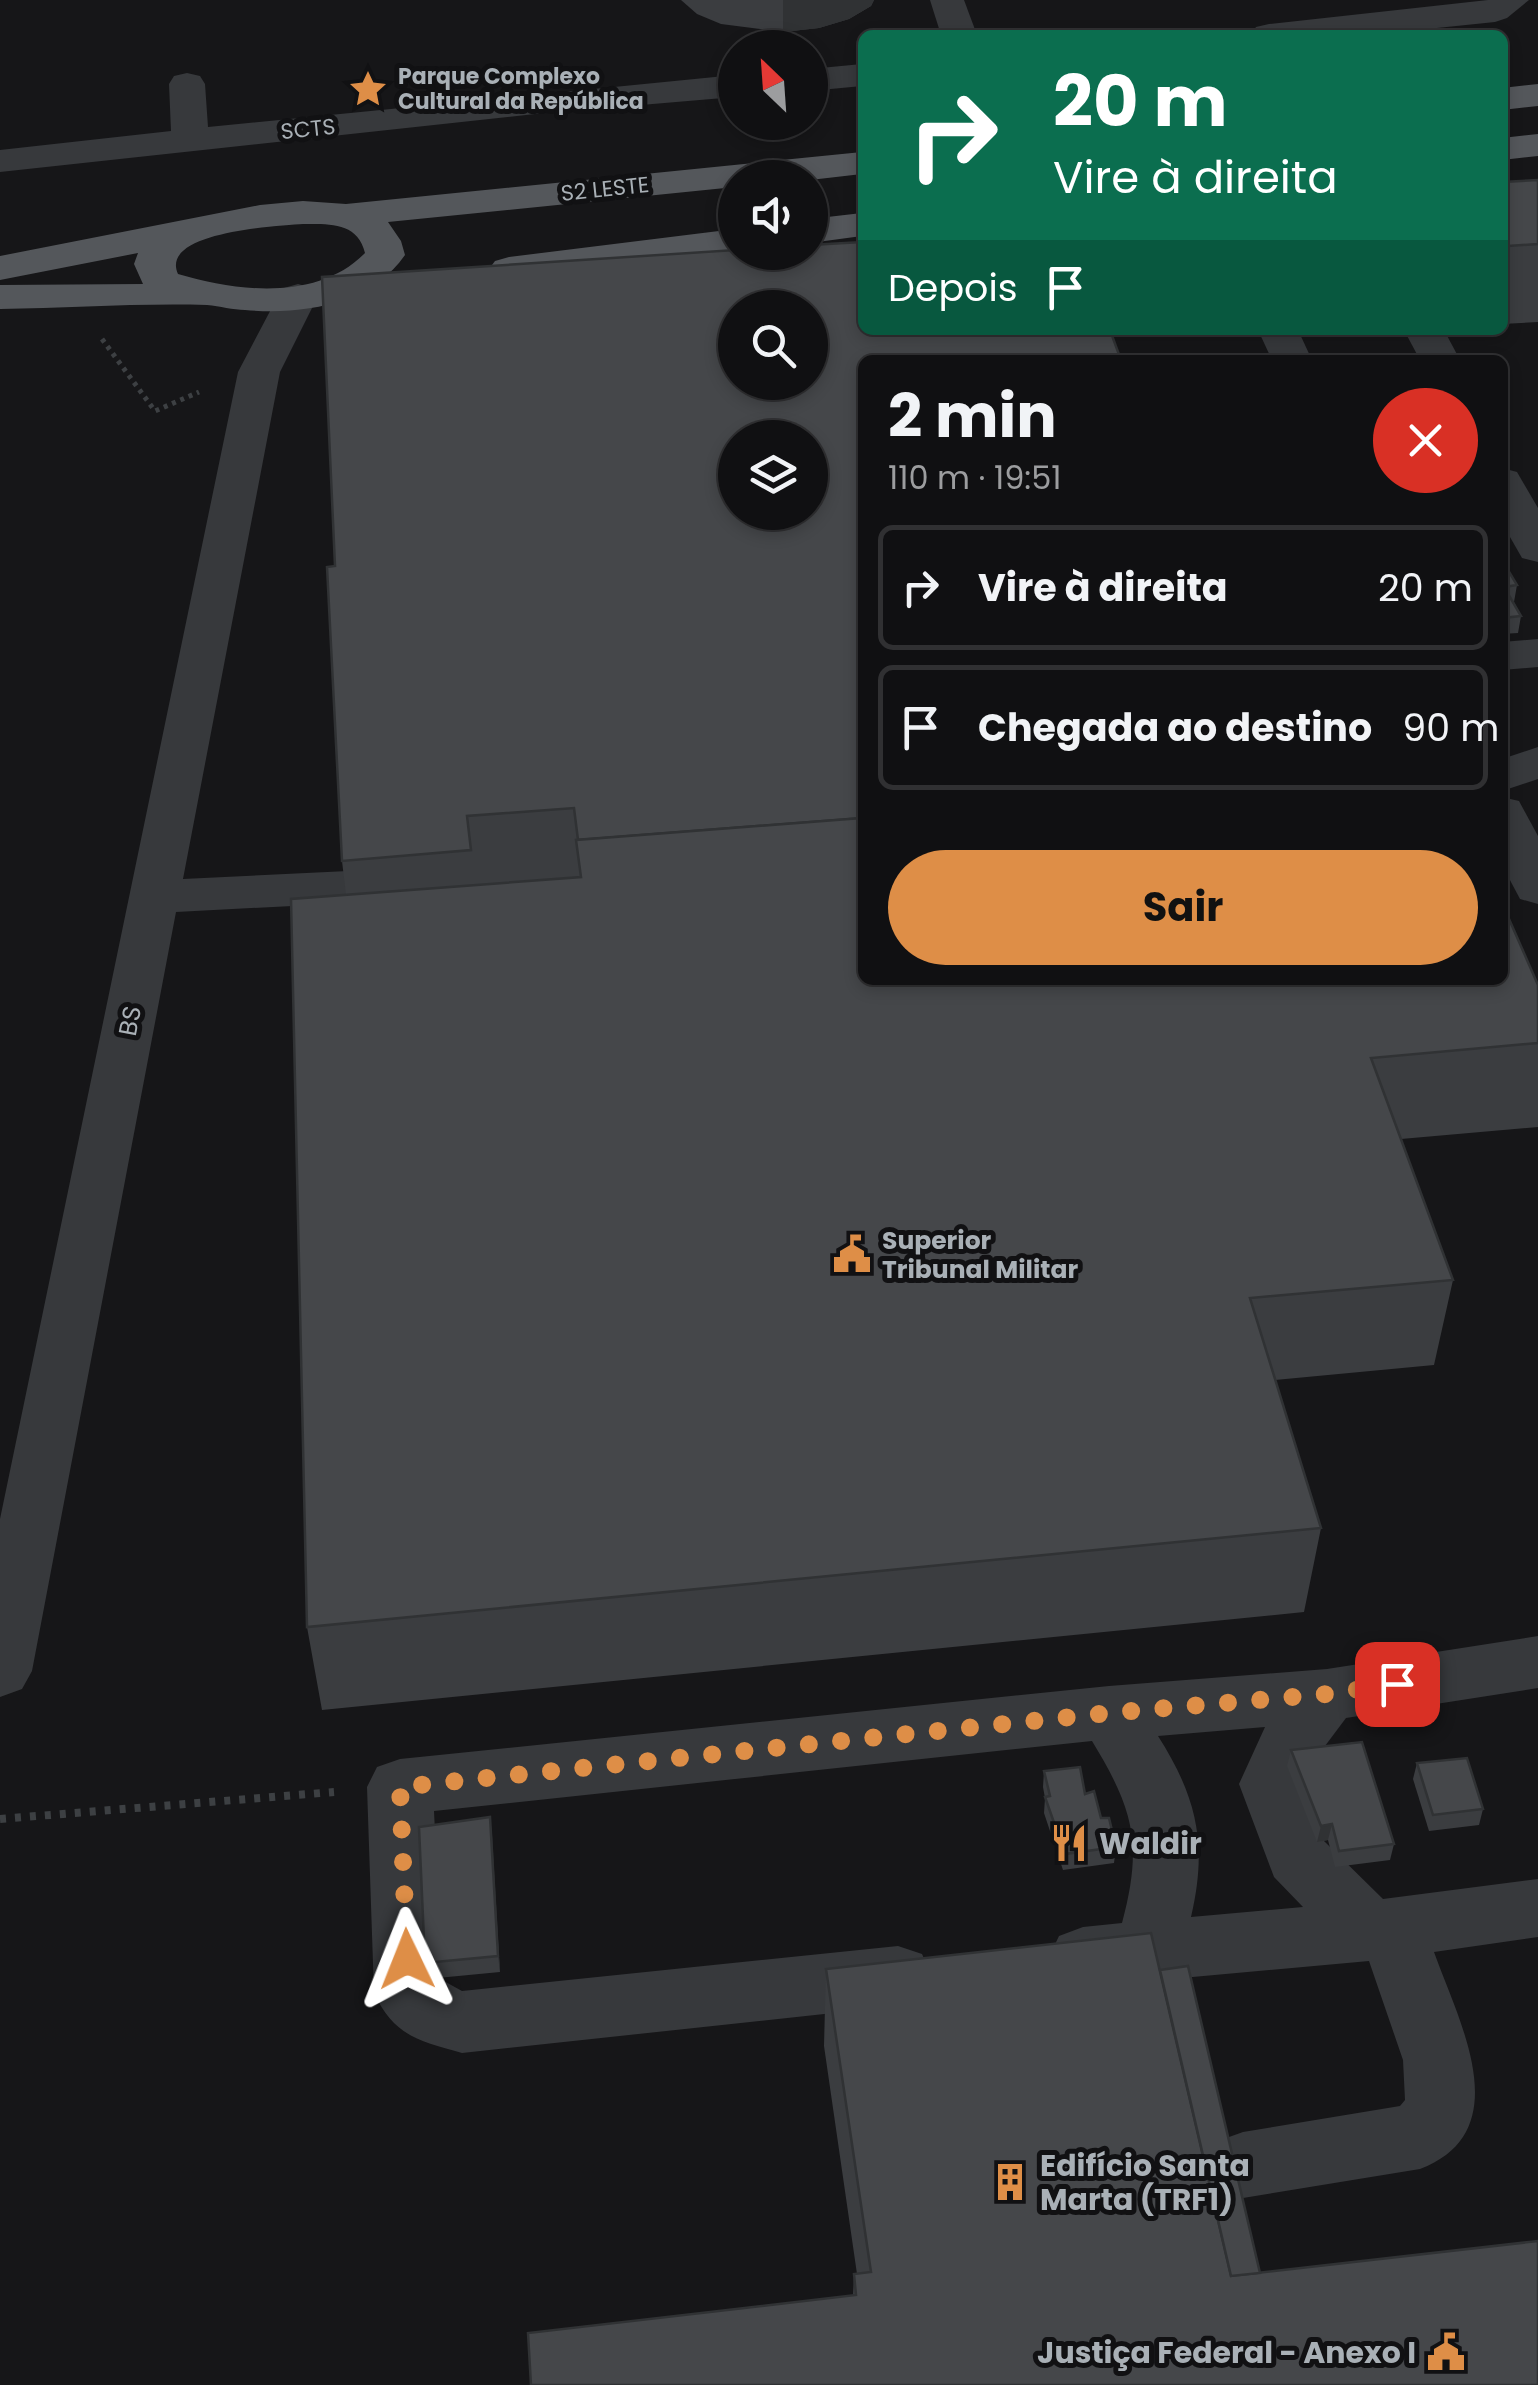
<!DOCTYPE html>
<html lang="pt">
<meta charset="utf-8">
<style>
body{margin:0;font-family:Poppins,sans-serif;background:#1e1e20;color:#f1f3f6;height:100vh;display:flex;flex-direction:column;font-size:38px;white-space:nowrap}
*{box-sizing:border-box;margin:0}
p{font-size:32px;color:#9c9d9f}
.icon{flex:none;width:55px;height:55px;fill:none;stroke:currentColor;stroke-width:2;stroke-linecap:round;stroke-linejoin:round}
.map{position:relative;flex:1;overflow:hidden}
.panel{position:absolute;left:858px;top:355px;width:650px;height:630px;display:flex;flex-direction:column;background:#101012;border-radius:15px;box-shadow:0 5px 15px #0003,0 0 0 2px #303032}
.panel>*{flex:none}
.guide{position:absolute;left:858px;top:30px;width:650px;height:305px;border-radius:15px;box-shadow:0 5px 15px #0003,0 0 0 2px #303032;background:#0b6e4f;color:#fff;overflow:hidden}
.needle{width:65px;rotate:335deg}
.fabs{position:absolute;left:718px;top:30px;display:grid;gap:20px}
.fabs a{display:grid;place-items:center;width:110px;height:110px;border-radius:50%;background:#101012;box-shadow:0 5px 15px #0003,0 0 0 2px #303032;font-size:50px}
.pin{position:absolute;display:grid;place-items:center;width:85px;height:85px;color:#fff;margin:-42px;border-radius:20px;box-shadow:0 5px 15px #0006}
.me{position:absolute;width:110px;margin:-55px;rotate:358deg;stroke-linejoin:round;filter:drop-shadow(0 0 8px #0008)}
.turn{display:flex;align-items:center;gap:35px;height:210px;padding:0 30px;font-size:45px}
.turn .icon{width:130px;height:130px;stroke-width:2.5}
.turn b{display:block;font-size:70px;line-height:85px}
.then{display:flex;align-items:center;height:95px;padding:0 30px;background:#0003;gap:20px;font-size:38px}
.round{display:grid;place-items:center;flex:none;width:105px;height:105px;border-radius:52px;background:#1e1e20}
.head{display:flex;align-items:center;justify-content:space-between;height:170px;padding:0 30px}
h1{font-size:60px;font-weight:700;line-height:75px}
.action{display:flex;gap:20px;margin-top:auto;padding:20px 30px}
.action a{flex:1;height:115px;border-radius:60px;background:#de8e47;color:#111;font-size:40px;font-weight:700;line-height:115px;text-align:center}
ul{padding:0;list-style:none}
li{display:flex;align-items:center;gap:30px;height:125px;margin:0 20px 15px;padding:0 10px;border:5px solid #303032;border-radius:15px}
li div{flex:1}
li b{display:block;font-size:38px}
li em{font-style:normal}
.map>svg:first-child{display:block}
</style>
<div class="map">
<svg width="1538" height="2385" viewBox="0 0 1538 2385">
<rect width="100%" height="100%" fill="#161618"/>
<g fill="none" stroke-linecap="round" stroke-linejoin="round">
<!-- path-far1 -->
<path stroke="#3d4043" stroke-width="5" stroke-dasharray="4 5" stroke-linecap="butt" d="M102 339 155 411 199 392"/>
<!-- path -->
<path stroke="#3d4043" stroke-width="8" stroke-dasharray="6 9" stroke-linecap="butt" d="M0 1819 334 1792"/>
<!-- minor -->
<g fill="#37393c" fill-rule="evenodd">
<path d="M930 0H964L977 35H941Z"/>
<path d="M1488 0H1529L1507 18 1495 22 1369 35H1251L1256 27 1269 24Z"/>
<path d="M862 64V86L810 91V69Z"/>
<path d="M187 73 200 76 205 84 208 127 735 75V97L535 114 0 172V150L171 131 169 84 174 76Z"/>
<path d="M298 284 312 288 318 296 280 372 183 879 369 870 387 875 394 886 387 897 369 902 176 912 32 1671 22 1689 0 1697V1519L238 372 278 296 284 288Z"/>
<path d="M1258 330H1298L1312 360H1272Z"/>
<path d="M1404 330H1444L1460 360H1420Z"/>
<path d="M1502 468 1517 472 1538 508V562L1522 558 1502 523Z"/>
<path d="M1538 639V667L1502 670V642Z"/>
<path d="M1538 747V779L1502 791V759Z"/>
<path d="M1502 797 1519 801 1538 836V904L1520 899 1502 865Z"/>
<path d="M1538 1636V1688L1346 1718 1313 1762 1305 1784 1324 1841 1383 1899 1538 1879V1937L1434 1952C1459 2022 1519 2131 1420 2169L1243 2198 1218 2189 1207 2165 1218 2141 1243 2132 1400 2106 1405 2100 1403 2060 1369 1961 1083 1987 1059 1978 1049 1957 1059 1936 1083 1927 1122 1923C1143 1844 1134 1810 1092 1741L434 1811 442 1980 462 1991 898 1946 922 1954 932 1976 922 1998 898 2006 462 2053C419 2041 394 2036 374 1993L367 1787 377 1767 400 1759 1109 1686 1327 1669ZM1265 1727 1239 1784 1274 1877 1303 1907 1191 1917C1208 1845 1197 1797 1158 1736Z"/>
</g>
<!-- major -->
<g fill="#54575b" fill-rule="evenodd">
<path d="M1538 84V106L1502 110V88Z"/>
<path d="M1538 134V156L1502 160V138Z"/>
<path d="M862 152V174L810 180 735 178V187L388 222 401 241 405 255C370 305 303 315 245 310 233 310 220 306 207 305 139 303 69 308 0 309V285L143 284 134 264 138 253 0 280V256L260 205 303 201 346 204ZM303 224C329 224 358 222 365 253 318 301 238 292 178 274 159 232 276 226 303 224Z"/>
<path d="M862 213V236L810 243V219Z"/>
<path d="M735 229V253L509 281 495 277 489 269 495 261 509 257Z"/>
</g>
</g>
<!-- wall -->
<g fill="#3b3d40">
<path d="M681 0H874L871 6 849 19 819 28 783 32 721 24 697 14Z"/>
<path d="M1538 180V322L1502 324V182Z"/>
<path d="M327 567 862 980 1538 985V1127L1401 1139 1453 1280 1434 1365 1275 1380 1321 1528 1304 1612 322 1710 307 1627 346 895 342 861Z"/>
<path d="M1502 570 1517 585 1514 602 1521 616 1518 633 1502 634Z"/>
<path d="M1291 1750 1394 1844 1390 1860 1335 1867 1328 1840 1317 1842 1287 1766Z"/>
<path d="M1417 1763 1483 1809 1479 1825 1429 1831 1413 1779Z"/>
<path d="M1044 1771 1085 1794 1116 1847 1114 1863 1063 1870 1044 1813 1045 1798 1043 1787Z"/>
<path d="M490 1817 500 1972 427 1979 425 1963Z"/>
<path d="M826 1969 1160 1970 1260 2273 1538 2385 853 2295 854 2274H857L824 2046Z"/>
</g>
<!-- shaded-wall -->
<g fill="#303234">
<path d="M783 0H874L871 6 849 19 819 28 783 32Z"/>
<path d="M490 1817 492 1834 500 1972 498 1956Z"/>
<path d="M1332 1824 1328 1840 1317 1842 1321 1826Z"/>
</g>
<!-- building -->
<g fill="#45474a" stroke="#303234" stroke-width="2.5" fill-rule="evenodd">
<path d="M1538 180V244L1508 246 1502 236V182Z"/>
<path d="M862 242V330H1110L1121 360H862V818L578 840 574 808 467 816 471 850 342 861 327 567 335 566 322 277 735 250V252H810V245ZM735 308H810V382H735ZM735 438H810V512H735Z"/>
<path d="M1502 570H1508L1517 585 1504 587 1521 616 1502 618Z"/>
<path d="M862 818V980H1502V903L1538 985V1043L1371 1058 1453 1280 1250 1298 1321 1528 307 1627 291 899 581 877 576 840Z"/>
<path d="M1362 1742 1394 1844 1339 1851 1332 1824 1321 1826 1291 1750Z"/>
<path d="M1467 1758 1483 1809 1433 1815 1417 1763Z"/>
<path d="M1080 1767 1085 1794 1094 1791 1101 1818H1109L1116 1847 1065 1854 1045 1797 1050 1796 1044 1771Z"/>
<path d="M490 1817 498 1956 425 1963 419 1827Z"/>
<path d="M1151 1933 1231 2276 1538 2241V2385H531L528 2333 856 2295 854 2274 871 2272 826 1969Z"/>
<path d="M1188 1966 1260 2273 1231 2276 1160 1970Z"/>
</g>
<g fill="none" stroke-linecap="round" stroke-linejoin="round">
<!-- route -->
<path stroke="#de8e47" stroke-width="18" stroke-dasharray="0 32.4" d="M407 1959 400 1787 1109 1713 1327 1694 1397 1684"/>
</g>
<!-- icons -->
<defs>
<g id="sight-bare" transform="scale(3)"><path d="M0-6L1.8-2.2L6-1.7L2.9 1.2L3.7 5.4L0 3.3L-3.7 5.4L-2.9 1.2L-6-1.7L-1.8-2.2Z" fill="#de8e47" stroke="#111113" stroke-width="2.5" paint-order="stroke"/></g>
<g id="civic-bare" transform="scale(3)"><path d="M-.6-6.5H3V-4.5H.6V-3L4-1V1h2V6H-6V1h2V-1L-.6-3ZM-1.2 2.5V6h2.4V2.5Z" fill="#de8e47" stroke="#111113" stroke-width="2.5" paint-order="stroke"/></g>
<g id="restaurant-bare" transform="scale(3)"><path d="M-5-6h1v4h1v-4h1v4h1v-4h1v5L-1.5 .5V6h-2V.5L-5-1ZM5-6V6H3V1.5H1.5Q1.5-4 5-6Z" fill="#de8e47" stroke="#111113" stroke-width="2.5" paint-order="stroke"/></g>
<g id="building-bare" transform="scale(3)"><path d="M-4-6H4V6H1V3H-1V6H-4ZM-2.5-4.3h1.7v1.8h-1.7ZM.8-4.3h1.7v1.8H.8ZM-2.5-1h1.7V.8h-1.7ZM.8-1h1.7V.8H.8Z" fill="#de8e47" stroke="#111113" stroke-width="2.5" paint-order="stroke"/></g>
</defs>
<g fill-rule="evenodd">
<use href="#sight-bare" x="368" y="89"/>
<use href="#civic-bare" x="852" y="1254"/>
<use href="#restaurant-bare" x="1069" y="1843"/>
<use href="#building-bare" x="1010" y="2182"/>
<use href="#civic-bare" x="1446" y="2352"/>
</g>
<g text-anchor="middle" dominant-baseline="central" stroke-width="10" stroke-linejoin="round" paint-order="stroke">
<!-- far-poi labels -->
<g font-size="22" font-weight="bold" fill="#a9b0b6" stroke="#111113" text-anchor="start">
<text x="398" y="76">Parque Complexo<tspan x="398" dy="25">Cultural da República</tspan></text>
</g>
<!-- far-street labels -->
<g font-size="22" fill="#a9b0b6" stroke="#111113">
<text transform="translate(308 129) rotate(-6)">SCTS</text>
<text transform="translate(605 189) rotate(-6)">S2 LESTE</text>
</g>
<!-- street labels -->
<g font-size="25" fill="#a9b0b6" stroke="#111113">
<text transform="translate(130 1021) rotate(-79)">BS</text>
</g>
<!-- poi labels -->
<g font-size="25" font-weight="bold" fill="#a9b0b6" stroke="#111113" text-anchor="start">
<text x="882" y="1240">Superior<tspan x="882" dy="29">Tribunal Militar</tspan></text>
</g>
<!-- near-poi labels -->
<g font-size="30" font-weight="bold" fill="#a9b0b6" stroke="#111113" text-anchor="start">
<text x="1099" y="1843">Waldir</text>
<text x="1040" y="2165">Edifício Santa<tspan x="1040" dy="34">Marta (TRF1)</tspan></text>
<text x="1416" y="2352" text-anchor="end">Justiça Federal - Anexo I</text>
</g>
</g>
</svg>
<div class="fabs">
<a><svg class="needle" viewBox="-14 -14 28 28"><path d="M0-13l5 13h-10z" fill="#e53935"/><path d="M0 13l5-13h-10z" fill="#9c9d9f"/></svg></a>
<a><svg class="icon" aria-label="sound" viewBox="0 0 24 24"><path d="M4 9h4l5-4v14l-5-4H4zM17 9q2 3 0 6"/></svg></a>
<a><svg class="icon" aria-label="search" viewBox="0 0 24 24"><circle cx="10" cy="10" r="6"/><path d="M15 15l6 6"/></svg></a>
<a><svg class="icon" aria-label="layers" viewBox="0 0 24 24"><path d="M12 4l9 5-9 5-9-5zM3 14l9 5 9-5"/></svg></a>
</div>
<div class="pin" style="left:1397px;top:1684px;background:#d93025"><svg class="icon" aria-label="arrive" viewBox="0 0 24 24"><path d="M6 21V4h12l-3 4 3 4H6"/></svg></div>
<svg class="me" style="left:407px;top:1959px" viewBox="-20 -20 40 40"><path d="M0-17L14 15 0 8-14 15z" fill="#de8e47" stroke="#fff" stroke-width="4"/></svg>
<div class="guide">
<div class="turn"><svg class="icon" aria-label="right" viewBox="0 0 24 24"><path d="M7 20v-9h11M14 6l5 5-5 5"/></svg><div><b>20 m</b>Vire à direita</div></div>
<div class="then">Depois<svg class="icon" aria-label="arrive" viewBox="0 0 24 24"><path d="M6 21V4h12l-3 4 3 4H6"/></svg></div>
</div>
<section class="panel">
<div class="head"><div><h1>2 min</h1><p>110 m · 19:51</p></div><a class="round" style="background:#d93025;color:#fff"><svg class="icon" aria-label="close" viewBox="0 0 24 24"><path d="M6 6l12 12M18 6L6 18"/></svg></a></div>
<ul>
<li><svg class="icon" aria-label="right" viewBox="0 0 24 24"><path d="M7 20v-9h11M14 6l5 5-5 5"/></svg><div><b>Vire à direita</b></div><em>20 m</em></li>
<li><svg class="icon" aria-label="arrive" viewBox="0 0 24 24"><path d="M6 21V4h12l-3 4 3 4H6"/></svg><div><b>Chegada ao destino</b></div><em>90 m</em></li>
</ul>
<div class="action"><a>Sair</a></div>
</section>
</div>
